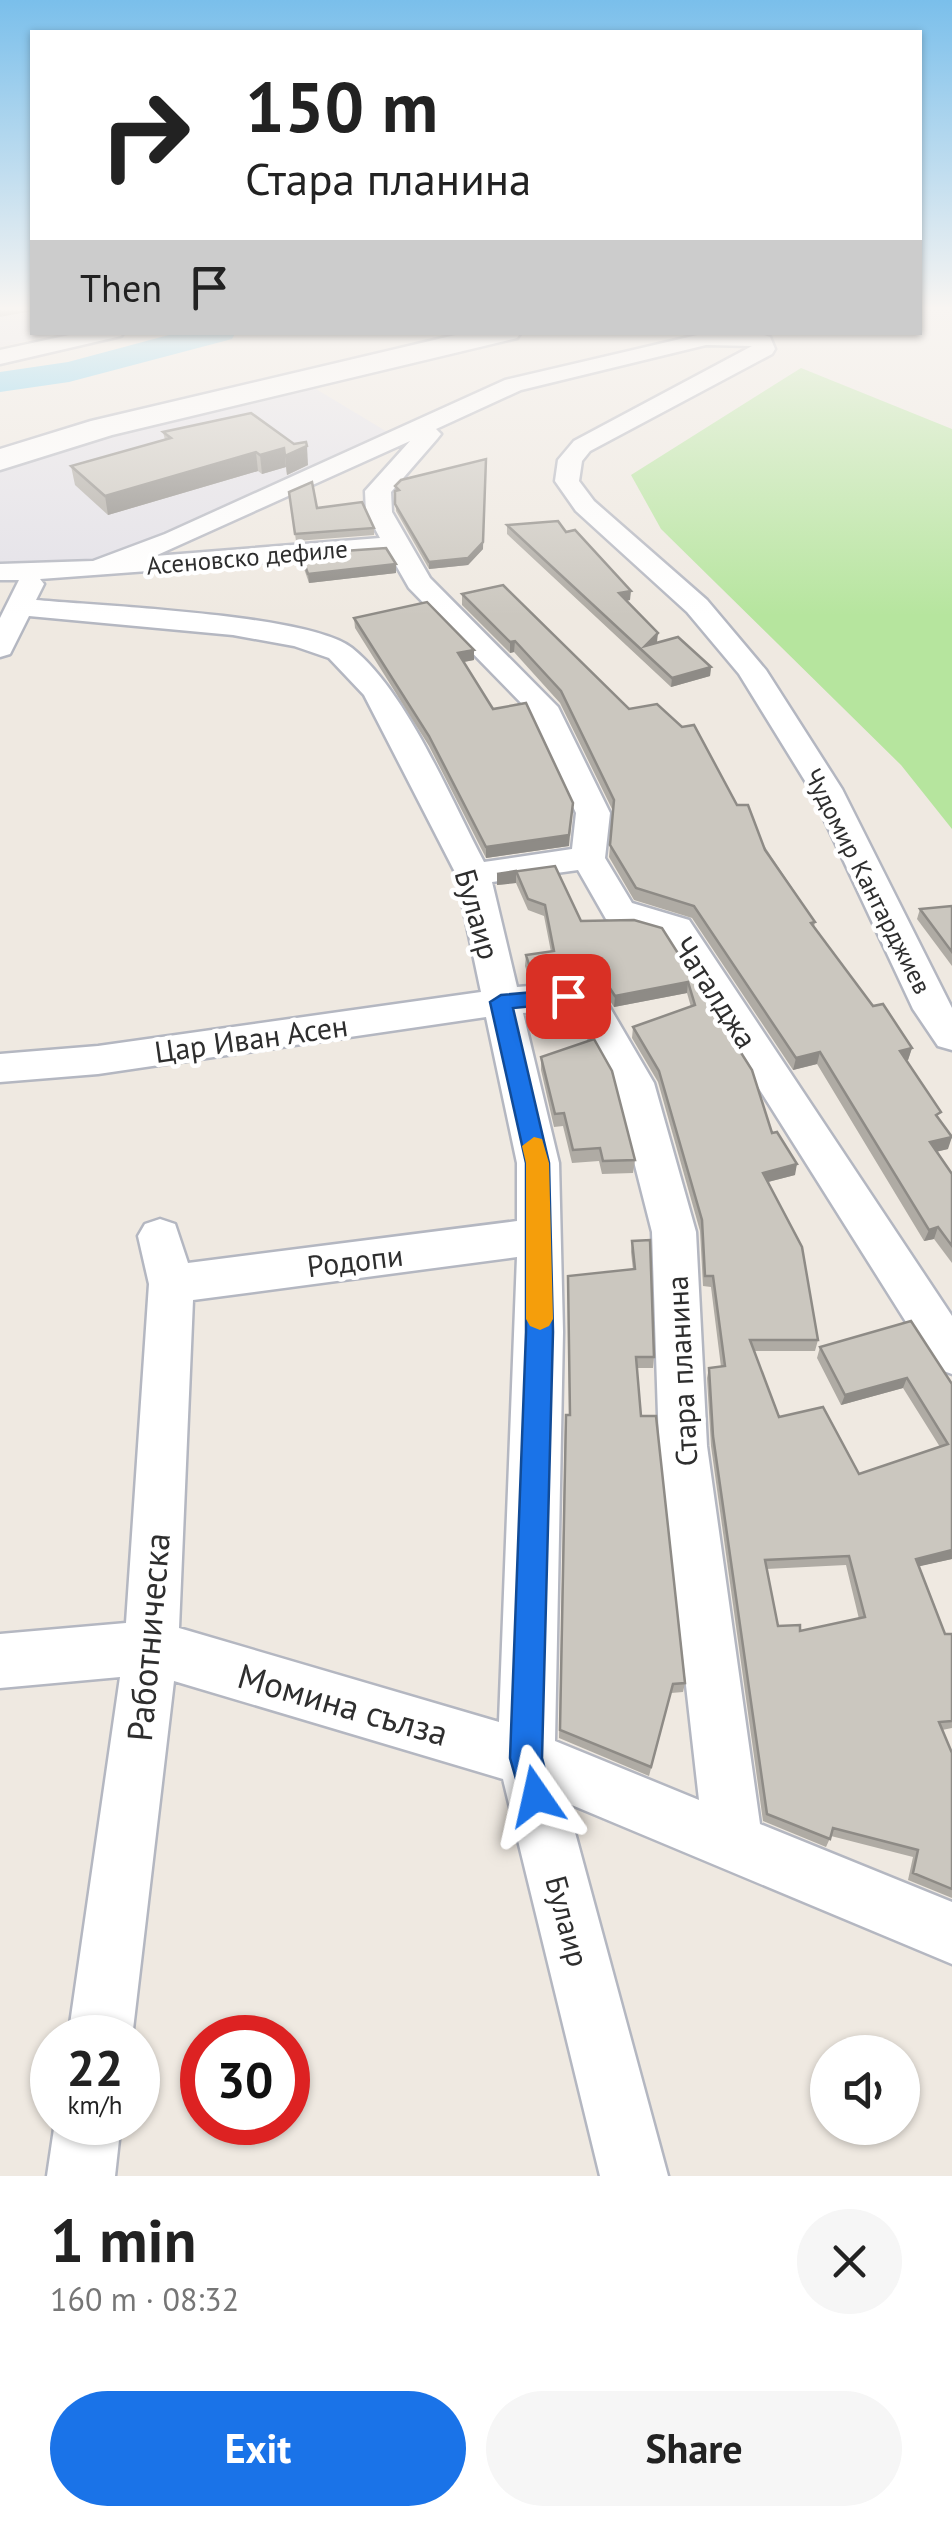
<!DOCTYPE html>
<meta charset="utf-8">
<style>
body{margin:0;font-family:"PT Sans",sans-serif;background:#f6f6f6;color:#222;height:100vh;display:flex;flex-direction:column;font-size:38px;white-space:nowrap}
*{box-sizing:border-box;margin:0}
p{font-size:32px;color:#767676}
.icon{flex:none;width:55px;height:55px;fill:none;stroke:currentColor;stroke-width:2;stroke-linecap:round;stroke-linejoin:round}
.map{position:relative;height:2176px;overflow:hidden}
.side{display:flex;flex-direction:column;background:#fff;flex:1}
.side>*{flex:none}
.hud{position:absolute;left:30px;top:30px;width:892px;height:305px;border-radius:0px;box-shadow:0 2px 8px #0004;background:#fff;color:#222;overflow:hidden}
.buttons{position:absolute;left:810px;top:2035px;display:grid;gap:20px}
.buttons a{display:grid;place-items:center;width:110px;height:110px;border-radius:50%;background:#fff;box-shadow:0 2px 8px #0004;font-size:50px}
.speed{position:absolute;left:30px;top:2015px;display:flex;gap:20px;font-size:50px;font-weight:700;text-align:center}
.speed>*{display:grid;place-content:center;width:130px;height:130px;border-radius:50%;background:#fff;box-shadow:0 2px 8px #0004;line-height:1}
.speed small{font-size:25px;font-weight:400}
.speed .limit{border:15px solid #d22;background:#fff;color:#111}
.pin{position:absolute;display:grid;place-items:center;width:85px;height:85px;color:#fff;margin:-42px;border-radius:20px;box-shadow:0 5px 15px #0006}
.me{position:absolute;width:110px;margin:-55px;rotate:349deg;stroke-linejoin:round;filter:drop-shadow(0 0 8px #0008)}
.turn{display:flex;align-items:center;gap:35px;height:210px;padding:0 50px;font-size:45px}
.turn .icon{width:130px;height:130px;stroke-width:2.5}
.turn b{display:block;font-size:70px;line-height:85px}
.then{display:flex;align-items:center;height:95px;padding:0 50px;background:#0003;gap:20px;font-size:38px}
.round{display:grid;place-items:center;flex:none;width:105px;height:105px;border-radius:52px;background:#f6f6f6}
.overview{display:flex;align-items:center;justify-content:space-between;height:170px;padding:0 50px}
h1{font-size:60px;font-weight:800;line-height:75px}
.action{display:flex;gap:20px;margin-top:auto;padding:20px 50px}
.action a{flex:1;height:115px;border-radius:60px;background:#1a73e8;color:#fff;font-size:40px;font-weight:800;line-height:115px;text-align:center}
.action a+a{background:#f6f6f6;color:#222}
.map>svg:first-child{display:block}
</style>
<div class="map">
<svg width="952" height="2176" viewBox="0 0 952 2176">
<rect width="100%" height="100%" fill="#efe9e1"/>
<!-- industrial -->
<g fill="#e3e1e8">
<path d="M0 311H32V332L61 333 0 347Z"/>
<path d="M301 380 399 439 96 569 0 572V460Z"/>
</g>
<!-- green -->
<path fill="#b6e59e" d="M801 368 952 429V829L901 765 661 529 631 475Z"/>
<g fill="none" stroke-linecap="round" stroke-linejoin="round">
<!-- river -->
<path fill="#75cff0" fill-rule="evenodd" d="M180 332H236L232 339 69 382 0 392V372L68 362Z"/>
<!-- street casing -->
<g stroke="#b4b7c1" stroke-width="5">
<g id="street">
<path d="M83 332H124L121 336 0 364V350Z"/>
<path d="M755 332 770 337 775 349 772 354 590 451 582 461 579 481 594 501 707 600 766 670 842 789 952 1008V1050L938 1046 913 1009 810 789 739 674 687 612 576 511 555 481 558 460 574 441 752 346 706 345 521 390 436 429 441 434 437 439 391 492 392 512 430 578 558 707 610 813 605 858 632 903 689 920 952 1316V1374L935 1368 663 936 606 919 578 870 492 882 517 987 568 983 602 994 654 1083 696 1232 707 1446 760 1824 952 1902V1964L567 1803 668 2176H600L503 1779 174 1681 132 2038H68L120 1677 0 1688V1634L126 1623 149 1284 138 1236 145 1224 160 1219 175 1224 188 1263 517 1221V1163L486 1017 98 1074 0 1082V1054L98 1046 481 992 456 874 364 695 329 658 294 646 233 635 29 616 10 654 0 657V618L19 580H0V564L93 561 165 534 505 380 706 333ZM410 441 365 491 366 512 380 538 155 556ZM389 553 409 588 529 711 576 813 572 849 484 862C450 798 407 692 352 648 309 614 99 606 36 600L44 584 40 579ZM566 1009 575 1012 614 1083 652 1232 659 1446 699 1800 555 1741 563 1332 559 1163 523 1013ZM517 1257 499 1722 179 1628 193 1300Z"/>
<path d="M55 2122H121L115 2176H47Z"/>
</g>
</g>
<!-- secondary casing -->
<g stroke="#b4b7c1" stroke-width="5">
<path id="secondary" d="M468 332H521L517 338 112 435 0 470V449L91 421Z"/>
</g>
<!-- street -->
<use href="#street" fill="#fff" fill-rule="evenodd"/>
<!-- secondary -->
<use href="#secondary" fill="#fff" fill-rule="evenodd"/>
</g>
<!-- wall -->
<g fill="#afaba4" fill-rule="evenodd">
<path d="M251 413 308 465 287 475 286 467 262 474 258 471 108 515 75 485 71 466 165 440 163 432Z"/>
<path d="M395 486 483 549 468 565 429 569 396 511Z"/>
<path d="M289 492 317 508 374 528V535L296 541Z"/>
<path d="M507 525 566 532 630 600 626 601 657 642 656 643 711 667 710 676 671 687 507 534Z"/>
<path d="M301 554 396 573 309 583 302 563Z"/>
<path d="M462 594 629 709 737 805 815 922 814 927 873 1006 912 1048 908 1060H906L938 1118 948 1149 936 1152 952 1174V1263L934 1239 924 1241 817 1064 793 1070 692 918 634 900 609 857 613 811 560 703 514 652 510 653 462 605Z"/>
<path d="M354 618 474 660 464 662 569 846 486 858 429 746 355 628Z"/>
<path d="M555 866 581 921 662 928 795 1175 768 1182 818 1340 815 1351H754L779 1417 859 1474 940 1447 903 1388 841 1405 817 1358 820 1347 952 1384V1559L919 1566 945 1634H952V1728L942 1730 952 1753V1898L908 1880 913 1857 831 1836 826 1847 763 1821 711 1446 707 1378 709 1368 721 1367 711 1287 703 1286 700 1231 658 1082 632 1038 633 1027 691 1007 687 993 614 1007 603 990 569 979 530 982 525 966 526 955 551 952 544 916 528 910 516 883 497 885V874ZM846 1565 859 1619 800 1631 778 1626 766 1569Z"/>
<path d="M952 906V966L917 919 920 909Z"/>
<path d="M541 1057 635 1160 633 1173 602 1174 599 1161 572 1163 563 1126 554 1127 541 1070Z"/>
<path d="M632 1241 654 1357 653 1368H637L641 1416 685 1683 683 1692 671 1693 649 1776 559 1738 565 1426 569 1415 568 1276 633 1270 631 1252Z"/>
</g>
<!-- shaded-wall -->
<g fill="#8e8b86">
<path d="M0 311H32L0 317Z"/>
<path d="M307 446 308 465 287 475 285 456Z"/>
<path d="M284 448 286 467 262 474 260 455Z"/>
<path d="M256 452 258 471 108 515 105 496Z"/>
<path d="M486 459 483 549 468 565 429 569V562Z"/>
<path d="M396 564V573L309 583 308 574Z"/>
<path d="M631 591 630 600 618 602 619 593Z"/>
<path d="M658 633 657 642 646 653 645 646Z"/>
<path d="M515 641 514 652 510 653V642Z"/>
<path d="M474 650V660L458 663V653Z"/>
<path d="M711 667 710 676 671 687 672 678Z"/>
<path d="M573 803 569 846 486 858V847Z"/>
<path d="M516 871V883L497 885V874Z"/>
<path d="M688 982 687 993 614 1007 615 996Z"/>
<path d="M572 1007 571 1015 542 1020V1012Z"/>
<path d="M912 1048 908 1060 896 1062 900 1051Z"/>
<path d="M820 1052 817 1064 793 1070 796 1058Z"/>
<path d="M952 1137 948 1149 926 1154 930 1142Z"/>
<path d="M797 1164 795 1175 760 1184 763 1173Z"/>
<path d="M938 1227 934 1239 924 1241 929 1230Z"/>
<path d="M907 1378 903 1388 841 1405 845 1395Z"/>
<path d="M952 1550V1559L912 1568 916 1559Z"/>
</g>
<!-- building -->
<g fill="#cbc7bf" stroke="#8e8b86" stroke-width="2.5" fill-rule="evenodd">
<path d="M251 413 294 444 306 442 307 446 285 456 284 448 260 455 256 452 105 496 71 466 171 438 163 432Z"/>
<path d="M486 459 483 542 468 558 429 562 395 504V491L399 490 395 486 401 480Z"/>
<path d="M312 482 317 508 362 502 374 528 295 534 289 492Z"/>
<path d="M558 521 566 532 575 530 631 591 619 593 658 633 645 646 678 637 711 667 672 678 507 525Z"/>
<path d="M386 548 396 564 308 574 301 554Z"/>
<path d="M503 585 629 709 657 704 682 727 694 725 737 805H748L765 850 815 922 811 923 873 1006 883 1004 912 1048 900 1051 941 1112 936 1115 952 1137 930 1142 952 1174V1246L938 1227 929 1230 820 1052 796 1058 694 906 636 888 610 845 614 800 561 691 515 641 510 642 462 594Z"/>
<path d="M427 602 474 650 458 653 493 709 526 703 573 803 569 835 486 847 429 736 354 618Z"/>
<path d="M555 866 581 921 634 920 662 928 752 1070 772 1133 777 1132 797 1164 763 1173 802 1247 818 1340H750L779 1417 823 1407 859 1474 948 1444 907 1378 845 1395 820 1347 911 1321 952 1384V1550L916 1559 945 1634H952V1721L939 1722 952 1753V1889L913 1873 918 1850 833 1828 830 1839 767 1814 713 1436 709 1368 725 1366 713 1276H705L702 1220 659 1071 633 1027 695 1005 688 982 615 996 604 979 570 968 531 971 526 955 554 951 545 905 528 899 516 871 497 874ZM849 1556 865 1617 800 1631V1625L778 1626 765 1560Z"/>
<path d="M952 906V952L920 909Z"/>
<path d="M541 1007H572L542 1012Z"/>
<path d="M594 1039 612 1071 635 1160 603 1161 600 1148 573 1150 564 1113 555 1114 541 1057Z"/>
<path d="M650 1240 654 1357H636L641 1416H656L685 1683 673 1684 651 1767 560 1730 566 1415H570L568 1276 635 1269 632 1241Z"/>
</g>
<!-- sky -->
<linearGradient id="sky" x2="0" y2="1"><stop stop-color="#7abfeb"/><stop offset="0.5" stop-color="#f8f5f2"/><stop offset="1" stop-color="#f8f5f2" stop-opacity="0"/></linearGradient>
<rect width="952" height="616" fill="url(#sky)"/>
<!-- route -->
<path fill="#1a73e8" stroke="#114b97" stroke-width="2.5" d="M568 989 579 996 576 1002 513 1008 549 1163 553 1332 542 1758 552 1796 547 1807 536 1812 524 1807 510 1758 526 1332V1163L490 1002 501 995Z"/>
<!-- slow -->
<path fill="#f59e0b" d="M534 1137 542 1139 549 1163 553 1319 549 1326 540 1330 530 1326 526 1319V1163L522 1146Z"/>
<g text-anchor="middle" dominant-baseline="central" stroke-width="9" stroke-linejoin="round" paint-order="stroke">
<!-- far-street labels -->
<g font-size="25" fill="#2e2e2e" stroke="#fff">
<text transform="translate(247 557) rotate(-5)">Асеновско дефиле</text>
<text transform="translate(868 881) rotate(63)">Чудомир Кантарджиев</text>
</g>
<!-- street labels -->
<g font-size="30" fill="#2e2e2e" stroke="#fff">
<text transform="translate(478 914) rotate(74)">Булаир</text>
<text transform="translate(716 992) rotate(57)">Чаталджа</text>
<text transform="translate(251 1038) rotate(-8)">Цар Иван Асен</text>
<text transform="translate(355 1260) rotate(-7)">Родопи</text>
<text transform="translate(681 1371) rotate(-93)">Стара планина</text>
<text transform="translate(568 1921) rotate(75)">Булаир</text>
</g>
<!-- near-street labels -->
<g font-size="35" fill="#2e2e2e" stroke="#fff">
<text transform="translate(148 1637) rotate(-85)">Работническа</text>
<text transform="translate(343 1704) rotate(16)">Момина сълза</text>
</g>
</g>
</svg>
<div class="buttons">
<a><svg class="icon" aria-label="sound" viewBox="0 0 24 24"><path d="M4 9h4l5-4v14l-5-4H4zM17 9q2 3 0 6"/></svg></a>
</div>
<div class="speed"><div>22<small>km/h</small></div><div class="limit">30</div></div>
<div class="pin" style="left:568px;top:996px;background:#d93025"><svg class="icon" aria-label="arrive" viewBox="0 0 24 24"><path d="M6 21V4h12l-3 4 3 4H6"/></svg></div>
<svg class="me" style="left:536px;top:1796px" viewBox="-20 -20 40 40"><path d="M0-17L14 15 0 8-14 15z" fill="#1a73e8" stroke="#fff" stroke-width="4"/></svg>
<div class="hud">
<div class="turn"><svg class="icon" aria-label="right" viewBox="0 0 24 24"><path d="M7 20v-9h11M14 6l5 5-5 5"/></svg><div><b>150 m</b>Стара планина</div></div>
<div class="then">Then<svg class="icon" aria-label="arrive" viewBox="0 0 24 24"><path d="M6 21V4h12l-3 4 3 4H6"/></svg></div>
</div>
</div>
<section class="side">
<div class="overview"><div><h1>1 min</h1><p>160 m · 08:32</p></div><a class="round"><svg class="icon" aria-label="close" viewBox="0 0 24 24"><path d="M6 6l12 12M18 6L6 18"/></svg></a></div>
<div class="action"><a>Exit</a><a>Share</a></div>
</section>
